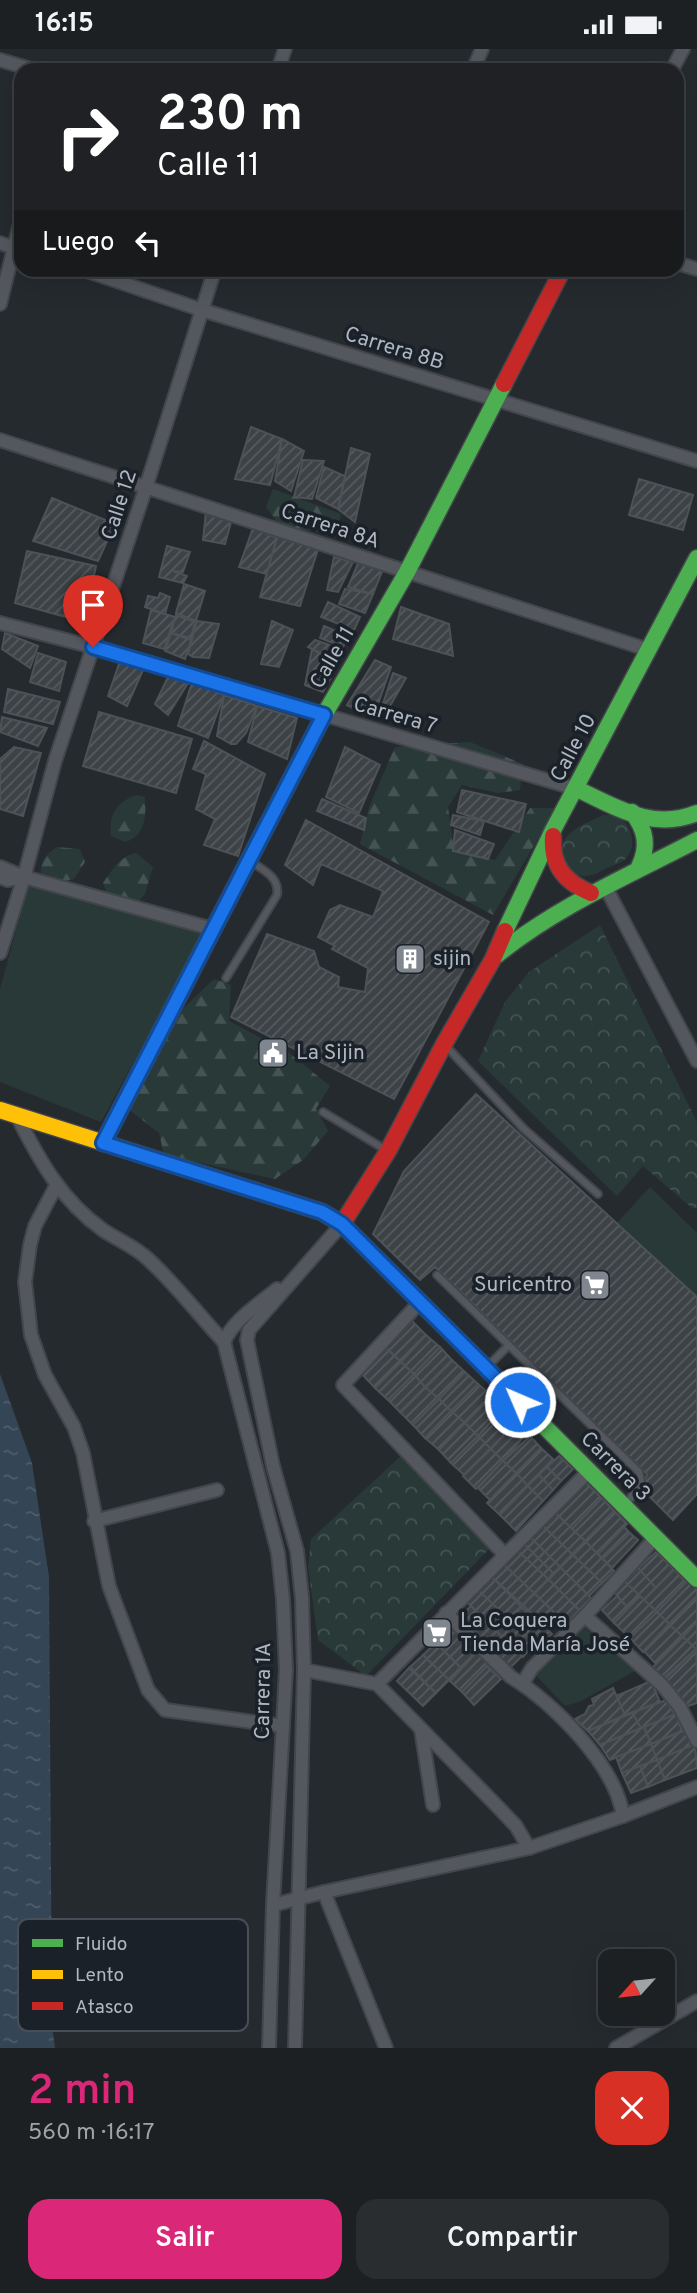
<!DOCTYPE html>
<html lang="es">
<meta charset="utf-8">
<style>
body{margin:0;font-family:Overpass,sans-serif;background:#292d30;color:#f1f3f6;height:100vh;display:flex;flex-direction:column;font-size:26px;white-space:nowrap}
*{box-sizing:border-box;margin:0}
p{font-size:23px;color:#a0a3a6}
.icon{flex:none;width:38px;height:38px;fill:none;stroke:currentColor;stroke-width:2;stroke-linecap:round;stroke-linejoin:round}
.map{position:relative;height:1999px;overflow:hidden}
.details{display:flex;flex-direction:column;background:#1c2023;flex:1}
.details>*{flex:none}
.banner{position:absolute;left:14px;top:14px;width:670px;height:214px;border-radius:21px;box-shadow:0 7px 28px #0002,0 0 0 2px #3a3e41;background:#202124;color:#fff;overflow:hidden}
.needle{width:46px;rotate:243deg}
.tools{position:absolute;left:598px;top:1900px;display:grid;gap:14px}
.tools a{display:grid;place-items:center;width:77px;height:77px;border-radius:14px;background:#1c2023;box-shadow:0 7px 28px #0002,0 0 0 2px #3a3e41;font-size:35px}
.pin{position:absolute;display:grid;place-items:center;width:60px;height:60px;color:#fff;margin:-72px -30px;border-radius:50% 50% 50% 0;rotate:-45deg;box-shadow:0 0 7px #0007}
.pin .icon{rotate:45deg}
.me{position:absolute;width:77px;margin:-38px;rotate:315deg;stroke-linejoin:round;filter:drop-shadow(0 0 5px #0008)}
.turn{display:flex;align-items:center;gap:24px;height:147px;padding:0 28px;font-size:32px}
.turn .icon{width:91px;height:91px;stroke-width:2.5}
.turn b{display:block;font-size:49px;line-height:60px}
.then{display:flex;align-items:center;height:66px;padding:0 28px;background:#0003;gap:14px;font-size:26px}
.round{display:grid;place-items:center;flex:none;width:74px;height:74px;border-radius:21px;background:#292d30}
.summary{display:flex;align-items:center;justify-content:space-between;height:119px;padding:0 28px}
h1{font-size:42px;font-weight:600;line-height:52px;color:#db2777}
.action{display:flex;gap:14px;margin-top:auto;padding:14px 28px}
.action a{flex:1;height:80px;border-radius:21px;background:#db2777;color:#fff;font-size:28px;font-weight:600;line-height:80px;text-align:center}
.action a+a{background:#292d30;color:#f1f3f6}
.status{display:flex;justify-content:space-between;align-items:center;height:49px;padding:0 35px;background:#1c2023;direction:ltr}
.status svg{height:19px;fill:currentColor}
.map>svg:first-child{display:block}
</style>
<div class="status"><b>16:15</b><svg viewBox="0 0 49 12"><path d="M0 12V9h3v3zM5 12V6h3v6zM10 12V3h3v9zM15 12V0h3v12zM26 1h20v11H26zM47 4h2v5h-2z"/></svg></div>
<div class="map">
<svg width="697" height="1999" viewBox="0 0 697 1999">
<defs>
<pattern id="forest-firs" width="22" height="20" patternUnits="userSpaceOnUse" patternTransform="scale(1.75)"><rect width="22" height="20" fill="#283938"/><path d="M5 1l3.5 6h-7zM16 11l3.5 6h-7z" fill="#455353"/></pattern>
<pattern id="park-crowns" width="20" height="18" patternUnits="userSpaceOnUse" patternTransform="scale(1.75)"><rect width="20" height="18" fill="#283938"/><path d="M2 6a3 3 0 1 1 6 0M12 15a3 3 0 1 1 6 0" fill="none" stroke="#455353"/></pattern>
<pattern id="water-ripples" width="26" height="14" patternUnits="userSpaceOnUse" patternTransform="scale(1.75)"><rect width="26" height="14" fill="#344555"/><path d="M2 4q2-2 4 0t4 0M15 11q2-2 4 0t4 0" fill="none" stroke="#4f5e6c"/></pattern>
<pattern id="building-hatch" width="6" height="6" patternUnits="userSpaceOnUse" patternTransform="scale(1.75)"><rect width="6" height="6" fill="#3d4246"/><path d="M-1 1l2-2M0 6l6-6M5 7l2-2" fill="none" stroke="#565b5f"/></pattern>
</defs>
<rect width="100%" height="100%" fill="#252a2f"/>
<!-- grass -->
<g fill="#283938">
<path d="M29 834 203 885 101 1073 0 1033V940Z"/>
<path d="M650 1138 697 1184V1248L617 1174Z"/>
<path d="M585 1579 635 1622 581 1652 565 1657 536 1626Z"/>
</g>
<!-- forest -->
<g fill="url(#forest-firs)">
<path d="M273 440 341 465 337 485 281 478 266 458Z"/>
<path d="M470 693 523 715 520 741 498 744 462 736 448 758 454 802 495 811 530 759H556L493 866 360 795 369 758 395 698Z"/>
<path d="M137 746 145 748C146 766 146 787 125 793L111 787C108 766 117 752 137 746Z"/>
<path d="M57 798 80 800 85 813 74 830 65 832 41 827C40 813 45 806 57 798Z"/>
<path d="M136 804 153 818 145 845 137 854 107 844 103 834C113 820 119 808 136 804Z"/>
<path d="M214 930 231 936 229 972 288 1003 330 1037 316 1060 328 1082 303 1111 275 1130 164 1106 159 1084 128 1060 171 971Z"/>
</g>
<!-- park -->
<g fill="url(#park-crowns)">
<path d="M603 766C608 766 614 767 619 769 633 777 638 799 624 811 619 815 611 817 605 820 598 824 592 827 584 827 575 826 567 822 564 813 553 785 583 776 603 766Z"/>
<path d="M600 876 697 1073V1158L693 1160 643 1117 617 1147 478 1012 505 953 529 923Z"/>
<path d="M403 1405 491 1498 366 1627 318 1591 308 1518 311 1490Z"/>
</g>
<!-- water -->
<path fill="url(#water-ripples)" d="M0 1325 32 1414 49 1528 52 1977 55 1999H0Z"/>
<!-- building -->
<g fill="url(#building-hatch)" stroke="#4d5257" stroke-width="2">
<path d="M251 378 282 390 270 436 235 430Z"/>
<path d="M282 390 304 402 291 442 275 432Z"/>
<path d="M351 399 370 405 355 473 338 460Z"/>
<path d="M303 411 324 412 312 450 294 448Z"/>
<path d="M324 418 345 427 338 460 316 449Z"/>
<path d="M639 430 693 446 683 481 629 466Z"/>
<path d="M52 449 115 475 98 512 33 492Z"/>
<path d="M206 463 231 473 225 495 203 491Z"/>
<path d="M253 479 277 489 267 525 239 518Z"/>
<path d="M278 485 318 500 300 557 260 548Z"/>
<path d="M167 497 190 503 183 523 173 522 187 527 183 534 159 528Z"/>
<path d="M27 502 96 517 84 573 15 554Z"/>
<path d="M334 508 353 513 338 543 327 541Z"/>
<path d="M359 512 383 520 373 545 348 538Z"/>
<path d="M184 535 205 542 196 572 176 564Z"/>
<path d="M345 540 373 545 365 564 339 555Z"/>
<path d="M160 544 170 548 165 565 145 558 148 547 158 549Z"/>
<path d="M328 553 360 568 354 581 321 568Z"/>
<path d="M401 558 449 575 453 607 393 590Z"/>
<path d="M151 561 175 568 164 600 143 594Z"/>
<path d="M176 566 195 573 191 589 171 584Z"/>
<path d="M197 572 219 575 209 609 193 608 188 605Z"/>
<path d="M272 572 293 581 279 618 261 615Z"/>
<path d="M324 577 348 587 343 598 320 589Z"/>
<path d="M5 584 38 597 30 619 2 600Z"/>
<path d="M171 584 191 591 185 610 165 602Z"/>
<path d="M315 591 344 601 339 614 308 598Z"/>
<path d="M312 600 339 614 323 643 305 636Z"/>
<path d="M38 604 66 613 59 642 30 633Z"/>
<path d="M375 611 391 618 373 669 347 656Z"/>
<path d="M120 612 144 619 127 657 108 647Z"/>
<path d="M393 624 406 629 389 659 382 658Z"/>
<path d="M168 628 188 634 168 666 155 655Z"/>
<path d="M193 631 224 646 208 689 178 677Z"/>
<path d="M8 640 60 653 53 675 4 663Z"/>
<path d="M224 646 257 657 246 684 236 695H231L217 687Z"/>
<path d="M257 657 297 669 287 710 248 693Z"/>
<path d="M99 663 192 690 176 744 83 717Z"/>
<path d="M2 668 47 679 38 697 0 683Z"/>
<path d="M204 692 265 725 238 807 204 796 215 770 196 760 206 725 193 720Z"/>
<path d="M14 698 41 704 23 767 0 760V710Z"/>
<path d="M345 698 380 716 359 764 326 748Z"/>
<path d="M462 741 526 755 519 783 457 763Z"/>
<path d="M322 750 366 769 364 781 317 762Z"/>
<path d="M453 766 484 772 480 786 451 776Z"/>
<path d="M306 771 489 873 394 1050 231 968 267 885 314 902 319 918 339 928 338 938 365 943 368 919 332 900 335 897 318 888 330 861 340 856 373 868 383 842 321 815 313 836 285 816Z"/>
<path d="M455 781 494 795 488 810 453 802Z"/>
<path d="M476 1045 697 1248V1445L673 1471 642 1440 647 1425 435 1218 420 1231 373 1185 404 1122Z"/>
<path d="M412 1272 426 1286 401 1313 386 1299Z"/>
<path d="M426 1286 440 1298 414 1325 401 1313Z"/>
<path d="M440 1298 452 1311 425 1338 414 1325Z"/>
<path d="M386 1299 401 1313 375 1339 360 1323Z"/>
<path d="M452 1311 465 1323 439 1350 425 1338Z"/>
<path d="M401 1313 414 1325 388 1351 375 1339Z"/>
<path d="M465 1323 478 1335 451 1362 439 1350Z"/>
<path d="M414 1325 425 1338 400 1363 388 1351Z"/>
<path d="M478 1335 492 1347 465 1374 451 1362Z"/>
<path d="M425 1338 439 1350 413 1376 400 1363Z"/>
<path d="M492 1347 505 1361 499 1367 497 1366 478 1387 465 1374Z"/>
<path d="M439 1350 451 1362 425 1389 413 1376Z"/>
<path d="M505 1361 516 1373 491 1400 478 1387 497 1366 499 1367Z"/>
<path d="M451 1362 465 1374 439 1401 425 1389Z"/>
<path d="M517 1372 527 1384 503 1412 491 1400Z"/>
<path d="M465 1374 478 1387 451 1414 439 1401Z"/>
<path d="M478 1387 491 1400 464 1426 451 1414Z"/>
<path d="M530 1387 541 1399 516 1424 503 1412Z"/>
<path d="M541 1399 554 1411 528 1437 516 1424Z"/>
<path d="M491 1400 503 1412 476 1440 463 1427Z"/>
<path d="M559 1407 573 1420 561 1432 547 1418Z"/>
<path d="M503 1412 516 1424 490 1451 478 1439Z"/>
<path d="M547 1418 561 1432 553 1441 539 1426Z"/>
<path d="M516 1424 528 1437 500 1466 487 1454Z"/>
<path d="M539 1426 553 1441 543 1452 528 1437Z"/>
<path d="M586 1434 602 1449 572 1480 556 1464Z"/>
<path d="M528 1437 543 1452 516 1482 500 1466Z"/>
<path d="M602 1449 614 1462 585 1492 572 1480Z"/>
<path d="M614 1462 627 1475 598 1505 585 1492Z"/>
<path d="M554 1463 585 1492 572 1505 541 1475Z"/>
<path d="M543 1477 572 1505 560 1518 530 1488Z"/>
<path d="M624 1478 630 1484 603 1510 598 1505Z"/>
<path d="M630 1484 638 1491 612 1519 603 1510Z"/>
<path d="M530 1488 560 1518 553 1524 524 1495Z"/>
<path d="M585 1492 614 1522 602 1534 572 1505Z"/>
<path d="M524 1495 553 1524 548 1530 517 1501Z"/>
<path d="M517 1501 548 1530 534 1544 503 1515Z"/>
<path d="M656 1503 674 1520 656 1539 638 1519Z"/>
<path d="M572 1505 602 1534 589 1547 560 1518Z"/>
<path d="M503 1515 534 1544 523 1556 491 1527Z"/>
<path d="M560 1518 591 1549 579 1561 548 1530Z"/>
<path d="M638 1519 656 1539 644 1551 625 1533Z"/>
<path d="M674 1520 686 1533 657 1563 644 1551Z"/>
<path d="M491 1527 521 1557 508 1570 478 1541Z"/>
<path d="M548 1530 579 1561 566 1575 534 1544Z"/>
<path d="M688 1531 697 1539V1547L669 1575 657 1563Z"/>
<path d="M625 1533 640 1547 628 1559 614 1543Z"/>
<path d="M478 1541 509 1570 496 1582 467 1553Z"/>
<path d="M534 1544 564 1573 561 1577 557 1573 549 1582 523 1556Z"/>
<path d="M617 1547 628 1559 614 1574 602 1561Z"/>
<path d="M640 1547 657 1563 630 1589 614 1574Z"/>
<path d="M697 1547V1573L683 1588 669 1575Z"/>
<path d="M471 1557 496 1582 483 1596 458 1570Z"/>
<path d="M522 1558 552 1585 539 1598 510 1569Z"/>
<path d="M657 1563 669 1575 643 1603 630 1589Z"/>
<path d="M509 1570 534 1595 523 1608 496 1582Z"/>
<path d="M697 1573V1600H696L683 1588Z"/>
<path d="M669 1575 683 1588 656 1615 644 1602Z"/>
<path d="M451 1578 475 1605 461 1619 436 1594Z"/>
<path d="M496 1582 522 1607 511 1618 485 1596Z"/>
<path d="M683 1588 696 1600 663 1630 652 1619Z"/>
<path d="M436 1594 461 1619 450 1632 423 1606Z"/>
<path d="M696 1600 697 1624 677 1643 665 1630Z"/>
<path d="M479 1604 490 1614 462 1643 450 1632 475 1605Z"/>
<path d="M423 1606 449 1631 436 1644 410 1618Z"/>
<path d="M487 1617 501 1630 474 1656 462 1643Z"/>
<path d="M409 1619 436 1644 423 1657 397 1632Z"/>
<path d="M697 1624V1654L688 1657 677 1643Z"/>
<path d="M651 1632 660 1653 625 1666 616 1647Z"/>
<path d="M613 1639 625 1666 588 1682 575 1670 585 1665 589 1657 594 1656 592 1650Z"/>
<path d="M666 1651 675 1666 641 1679 632 1664Z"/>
<path d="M632 1664 641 1679 600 1696 588 1682Z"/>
<path d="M676 1665 682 1682 651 1695 644 1678Z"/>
<path d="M644 1678 651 1695 610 1711 600 1696Z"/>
<path d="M686 1681 692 1697 657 1711 651 1695Z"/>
<path d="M651 1695 657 1711 622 1724 616 1708Z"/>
<path d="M695 1695 697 1719 665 1731 657 1711Z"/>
<path d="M657 1711 665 1731 648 1738 640 1717Z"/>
<path d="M640 1717 648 1738 631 1744 622 1724Z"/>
</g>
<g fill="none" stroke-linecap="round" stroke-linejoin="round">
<!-- lane casing -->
<g stroke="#42464a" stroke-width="10">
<g id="lane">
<path d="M226 929 277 846C280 828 263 821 250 812"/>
<path d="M444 995 524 1080 598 1145"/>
<path d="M323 1063 386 1101"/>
<path d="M437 1226 639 1423 641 1433 626 1456"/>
<path d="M486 1319 509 1296"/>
</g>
</g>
<!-- street casing -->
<g stroke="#42464a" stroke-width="16">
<g id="street">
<path d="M0 11 34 21"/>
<path d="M278 21 285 0"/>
<path d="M473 21 482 0"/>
<path d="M672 21 683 0"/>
<path d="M0 194 21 201"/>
<path d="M677 214 697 220"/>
<path d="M81 220 202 261 697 412"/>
<path d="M0 255 21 171"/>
<path d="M0 391 649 601"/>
<path d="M0 574 93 598 577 740"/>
<path d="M0 818 24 828 213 880"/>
<path d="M0 828 7 831 24 828"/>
<path d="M605 837 697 1012"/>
<path d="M0 904 24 828 55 712 146 438 215 220"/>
<path d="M17 1067C39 1111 62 1152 103 1181 118 1191 135 1198 148 1210 176 1236 199 1266 224 1293"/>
<path d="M56 1137 35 1177 30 1196 25 1233 31 1286 45 1326 74 1378 83 1404 109 1537 148 1641 165 1661 283 1677"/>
<path d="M420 1253 343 1336 505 1506"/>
<path d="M94 1472 217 1441"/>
<path d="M446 1564 511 1628C553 1653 616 1717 623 1767"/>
<path d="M585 1567 662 1636 680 1658 697 1692"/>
<path d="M304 1621 377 1635 496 1756 516 1777 529 1799"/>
<path d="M523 1634 532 1619 585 1567 656 1488"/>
<path d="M377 1635 590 1421"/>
<path d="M421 1680 433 1756"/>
<path d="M324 1843 386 1999"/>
<path d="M273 1856 324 1843 529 1799 623 1767 697 1738"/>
<path d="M269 1999 273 1856 286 1621 283 1551 278 1504 224 1293C233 1271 258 1256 277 1240"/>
<path d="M295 1999 304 1621 302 1549 297 1502 273 1417 247 1291 249 1281 342 1175"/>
<path d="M616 1999 697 1952"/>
</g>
</g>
<!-- fast casing -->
<g stroke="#42464a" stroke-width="19">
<g id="fast">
<path d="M577 740C618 759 652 782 697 764"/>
<path d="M632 763C646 781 649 797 639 818"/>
<path d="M233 842 324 666 407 523 504 335"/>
<path d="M505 882 553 781 697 509"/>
<path d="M497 906C558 857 628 827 697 791"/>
<path d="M424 1257 697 1530"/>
</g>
</g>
<!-- slow casing -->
<g stroke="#42464a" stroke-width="19">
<path id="slow" d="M0 1061 322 1163 342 1175 424 1257"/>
</g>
<!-- jam casing -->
<g stroke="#42464a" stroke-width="19">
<g id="jam">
<path d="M504 335 563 220"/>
<path d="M553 787C551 816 564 833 591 844"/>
<path d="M103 1094 233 842"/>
<path d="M342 1175 388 1102 444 995 493 910 505 882"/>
</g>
</g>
<!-- lane -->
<use href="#lane" stroke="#54585e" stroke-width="6"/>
<!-- street -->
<use href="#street" stroke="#54585e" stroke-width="12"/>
<!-- fast -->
<use href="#fast" stroke="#4caf50" stroke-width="16"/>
<!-- slow -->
<use href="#slow" stroke="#ffc107" stroke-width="16"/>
<!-- jam -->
<use href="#jam" stroke="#c62828" stroke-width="16"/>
</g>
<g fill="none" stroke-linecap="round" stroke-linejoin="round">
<!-- route casing -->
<g stroke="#114b97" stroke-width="18">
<path id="route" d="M93 598 324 666 103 1094 322 1163 342 1175 520 1353"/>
</g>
<!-- route -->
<use href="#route" stroke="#1a73e8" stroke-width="12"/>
</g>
<!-- icons -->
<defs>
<g id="building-square" transform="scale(1.575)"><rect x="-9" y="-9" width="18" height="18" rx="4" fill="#7f868e" stroke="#1a2129"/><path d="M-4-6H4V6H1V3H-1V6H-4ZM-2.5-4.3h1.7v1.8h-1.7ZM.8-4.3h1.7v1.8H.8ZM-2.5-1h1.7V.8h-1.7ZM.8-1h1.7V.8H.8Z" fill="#fff"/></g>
<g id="civic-square" transform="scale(1.575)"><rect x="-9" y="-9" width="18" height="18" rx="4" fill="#7f868e" stroke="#1a2129"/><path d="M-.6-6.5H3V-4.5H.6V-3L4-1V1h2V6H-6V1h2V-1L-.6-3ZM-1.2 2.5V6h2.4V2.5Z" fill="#fff"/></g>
<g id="supermarket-square" transform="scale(1.575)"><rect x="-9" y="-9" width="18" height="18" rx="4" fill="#7f868e" stroke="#1a2129"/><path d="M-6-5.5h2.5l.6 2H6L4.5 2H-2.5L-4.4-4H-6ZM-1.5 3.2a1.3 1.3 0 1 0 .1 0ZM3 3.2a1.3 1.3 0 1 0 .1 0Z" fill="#fff"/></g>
</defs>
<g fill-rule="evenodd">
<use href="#building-square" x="410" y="910"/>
<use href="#civic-square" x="273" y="1004"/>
<use href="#supermarket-square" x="595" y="1236"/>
<use href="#supermarket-square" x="437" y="1584"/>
</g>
<g text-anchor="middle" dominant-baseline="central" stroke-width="7" stroke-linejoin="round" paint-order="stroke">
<!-- street labels -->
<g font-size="21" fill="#afb7c1" stroke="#1a2129">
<text transform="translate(394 300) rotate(17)">Carrera 8B</text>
<text transform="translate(120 456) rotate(-72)">Calle 12</text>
<text transform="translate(330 478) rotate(18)">Carrera 8A</text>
<text transform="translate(333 609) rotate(-60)">Calle 11</text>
<text transform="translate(395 667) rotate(16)">Carrera 7</text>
<text transform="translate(574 699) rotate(-62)">Calle 10</text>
<text transform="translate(615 1418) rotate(45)">Carrera 3</text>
<text transform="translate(264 1642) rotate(-89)">Carrera 1A</text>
</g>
<!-- poi labels -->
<g font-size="21" fill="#afb7c1" stroke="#1a2129" text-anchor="start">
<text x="433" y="910">sijin</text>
<text x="296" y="1004">La Sijin</text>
<text x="572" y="1236" text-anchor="end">Suricentro</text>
<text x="460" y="1572">La Coquera<tspan x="460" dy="24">Tienda María José</tspan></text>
</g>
</g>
<!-- legend -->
<rect x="18" y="1870" width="230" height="112" rx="10" fill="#1a2129" stroke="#474e57" stroke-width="2"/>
<rect x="32" y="1890" width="31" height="8" fill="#4caf50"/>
<rect x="32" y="1921" width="31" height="9" fill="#ffc107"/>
<rect x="32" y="1953" width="31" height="8" fill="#c62828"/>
<g font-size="19" fill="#afb7c1">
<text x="75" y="1901">Fluido</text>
<text x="75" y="1932">Lento</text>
<text x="75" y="1964">Atasco</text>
</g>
</svg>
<div class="tools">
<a><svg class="needle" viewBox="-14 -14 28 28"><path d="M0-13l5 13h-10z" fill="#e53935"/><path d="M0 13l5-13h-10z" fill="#a0a3a6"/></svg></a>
</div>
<div class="pin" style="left:93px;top:598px;background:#d93025"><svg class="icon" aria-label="arrive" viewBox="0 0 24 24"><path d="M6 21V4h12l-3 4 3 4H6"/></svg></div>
<svg class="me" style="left:520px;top:1353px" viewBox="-20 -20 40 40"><circle r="17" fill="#1a73e8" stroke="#fff" stroke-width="3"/><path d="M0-11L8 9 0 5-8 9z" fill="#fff"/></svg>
<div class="banner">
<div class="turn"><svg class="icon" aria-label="right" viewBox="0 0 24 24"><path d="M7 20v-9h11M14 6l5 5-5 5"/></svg><div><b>230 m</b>Calle 11</div></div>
<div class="then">Luego<svg class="icon" aria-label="left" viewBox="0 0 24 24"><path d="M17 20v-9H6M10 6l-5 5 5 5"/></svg></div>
</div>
</div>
<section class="details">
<div class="summary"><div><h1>2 min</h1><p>560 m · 16:17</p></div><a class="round" style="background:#d93025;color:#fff"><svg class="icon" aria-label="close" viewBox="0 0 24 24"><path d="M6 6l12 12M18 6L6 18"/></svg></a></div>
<div class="action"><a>Salir</a><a>Compartir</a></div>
</section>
